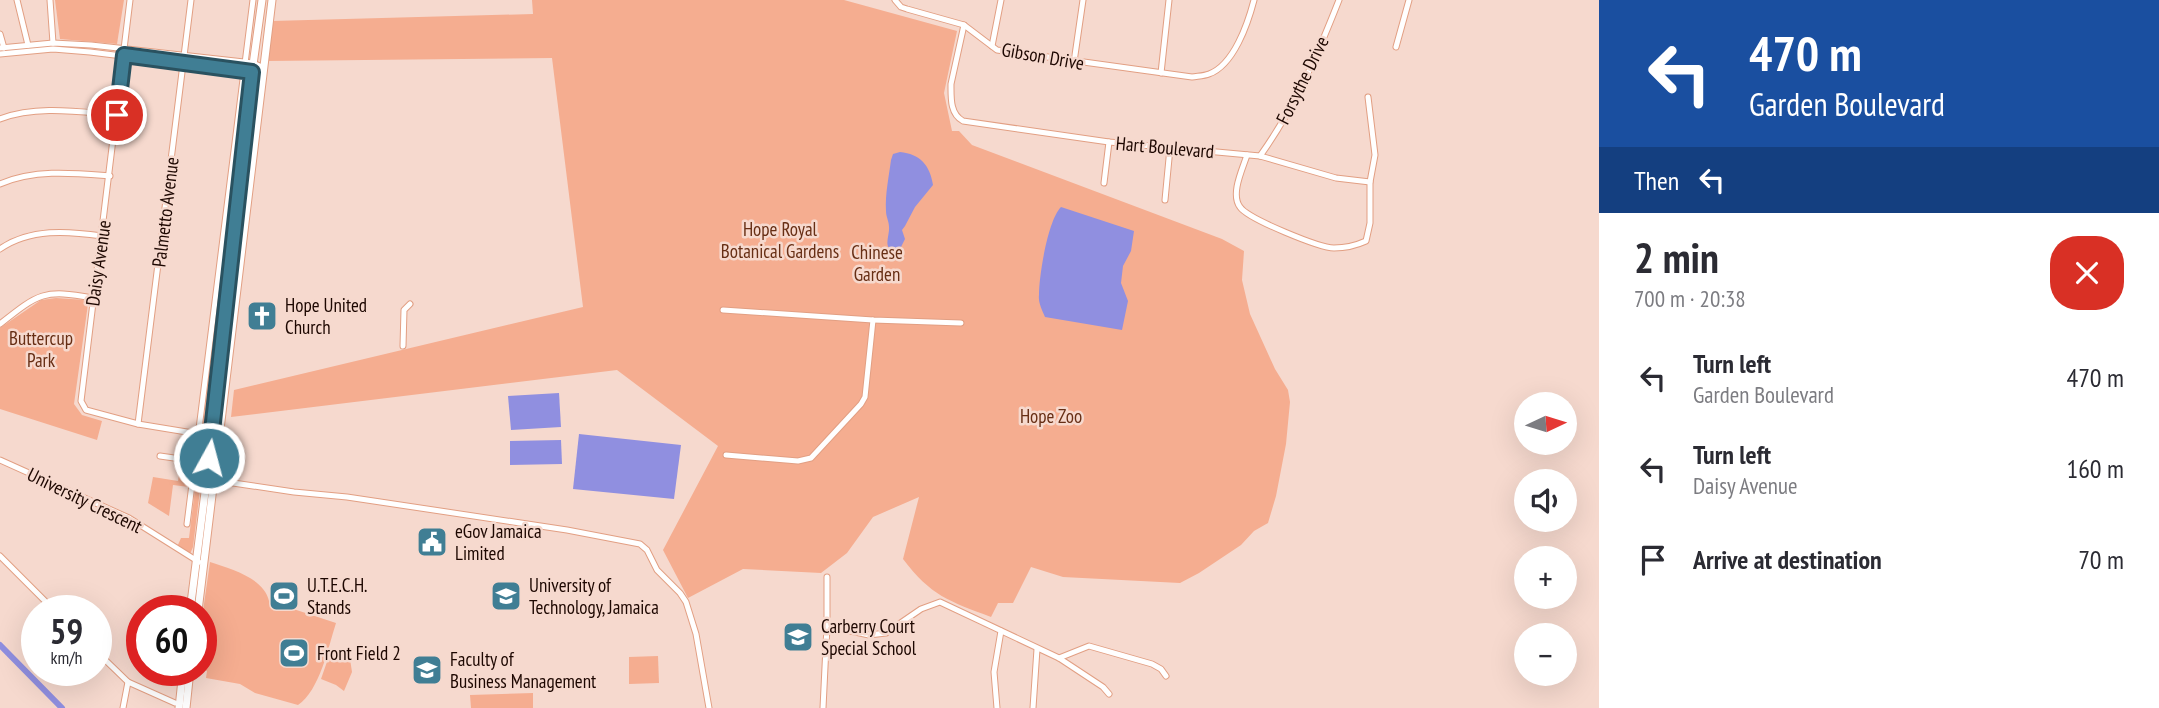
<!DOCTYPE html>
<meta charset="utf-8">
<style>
body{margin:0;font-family:"PT Sans Narrow",sans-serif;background:#f2f2f3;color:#2b2b33;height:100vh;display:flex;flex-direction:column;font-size:26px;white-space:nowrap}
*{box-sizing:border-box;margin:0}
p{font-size:23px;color:#7c7c81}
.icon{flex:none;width:38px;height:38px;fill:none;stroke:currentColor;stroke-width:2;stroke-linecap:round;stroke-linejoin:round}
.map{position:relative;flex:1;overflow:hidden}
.sheet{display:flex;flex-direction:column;background:#fff;width:560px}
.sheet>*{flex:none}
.banner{background:#1a4fa0;color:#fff;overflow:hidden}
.needle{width:46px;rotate:86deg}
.tools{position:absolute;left:1514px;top:392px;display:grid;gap:14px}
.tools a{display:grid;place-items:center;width:63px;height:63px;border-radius:50%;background:#fff;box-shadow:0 7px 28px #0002;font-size:35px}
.speed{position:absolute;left:21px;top:595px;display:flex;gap:14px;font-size:35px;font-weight:700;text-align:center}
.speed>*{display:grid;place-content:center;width:91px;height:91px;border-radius:50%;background:#fff;box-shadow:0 7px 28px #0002;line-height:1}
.speed small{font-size:18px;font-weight:400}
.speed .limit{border:10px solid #d22;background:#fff;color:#111}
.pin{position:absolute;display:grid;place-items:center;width:60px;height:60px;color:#fff;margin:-30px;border:4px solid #fff;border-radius:50%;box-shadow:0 2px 7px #0007}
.me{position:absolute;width:77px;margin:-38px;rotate:7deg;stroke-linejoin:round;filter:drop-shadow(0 0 5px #0008)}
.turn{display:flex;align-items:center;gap:24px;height:147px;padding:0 35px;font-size:32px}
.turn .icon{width:91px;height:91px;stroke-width:2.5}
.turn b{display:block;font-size:49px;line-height:60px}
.then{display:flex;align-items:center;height:66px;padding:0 35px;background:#0003;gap:14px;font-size:26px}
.round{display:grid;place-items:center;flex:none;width:74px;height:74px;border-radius:28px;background:#f2f2f3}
.headline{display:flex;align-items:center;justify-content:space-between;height:119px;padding:0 35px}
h1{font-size:42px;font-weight:700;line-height:52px}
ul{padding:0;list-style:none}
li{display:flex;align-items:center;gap:21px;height:91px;padding:0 35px}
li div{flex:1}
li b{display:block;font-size:26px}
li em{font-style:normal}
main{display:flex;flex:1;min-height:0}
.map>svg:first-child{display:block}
</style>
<main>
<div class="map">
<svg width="1599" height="708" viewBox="0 0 1599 708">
<rect width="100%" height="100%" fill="#f6d9ce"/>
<!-- green -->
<g fill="#f5ad90">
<path d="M55 0H124L117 44 60 39Z"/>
<path d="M532 0H844L957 31 944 93 952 131H959L972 145 1222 239 1244 251 1242 280 1250 314 1275 369 1288 390 1290 402 1286 444 1276 496 1268 523 1254 531 1241 545 1199 573 1180 583 1063 577 1031 567 1013 603H998L991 617C949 601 931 596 903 559L919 497 873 517 847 553 821 573 743 569 688 598 663 550 718 446 617 370 231 417 234 390 583 307 552 58 267 61 272 21 533 14Z"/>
<path d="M246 76 250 78 243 131C237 142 238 156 239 169L210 412 204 432 202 448 204 458 193 547 190 554 177 547 181 538H189Z"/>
<path d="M56 298 86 300 88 304 74 404 82 415 102 421 97 440 0 409V328L41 300Z"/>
<path d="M180 467 192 468 189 487 173 485 169 516 148 503 153 477 178 481Z"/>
<path d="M210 562C231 569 264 578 269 601L336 623C328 648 320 690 298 705L255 693 240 684 206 678 207 671 201 669V625Z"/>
<path d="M329 656 350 659 352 672 344 691 336 685 321 679Z"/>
<path d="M658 656 659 683 629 684V657Z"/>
<path d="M533 693V708H471L470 695Z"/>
</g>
<!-- water -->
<g fill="#908fe0">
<path d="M900 152C920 154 930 165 933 185L915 207 905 226 902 230 905 239 901 247C880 255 890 236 889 227 889 221 886 217 886 211 885 194 889 176 891 160L893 154Z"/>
<path d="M1061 207 1134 231 1131 251 1123 266 1121 283 1128 301 1122 330 1045 317C1042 310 1038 302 1039 295 1039 275 1048 220 1061 207Z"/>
<path d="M559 393 561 427 511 430 508 396Z"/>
<path d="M579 434 681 445 674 499 573 489Z"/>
<path d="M561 440 562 464 510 465V441Z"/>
</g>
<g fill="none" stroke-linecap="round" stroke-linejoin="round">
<!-- canal -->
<path stroke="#908fe0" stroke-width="6" d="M0 645 62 708"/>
<!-- minor casing -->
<g stroke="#e29f83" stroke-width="7">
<g id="minor">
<path d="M17 0 28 45"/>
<path d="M50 0 53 43"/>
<path d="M130 0 81 401 86 410 138 424 199 434"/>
<path d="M895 0 901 7 907 9 964 25 997 50 1192 77C1198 76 1204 76 1209 74 1234 65 1248 23 1254 0"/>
<path d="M964 25 951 84C951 98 950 114 963 121L1109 142 1260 156 1336 178 1370 182"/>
<path d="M0 34 4 48"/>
<path d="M992 46 1001 0"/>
<path d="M1396 47 1409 0"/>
<path d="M0 48 53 43 91 45 253 63 264 68"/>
<path d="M0 54 53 49 90 52 252 72 264 68"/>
<path d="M1074 62 1083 0"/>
<path d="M1161 73 1169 0"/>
<path d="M0 119C37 105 79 112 117 115"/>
<path d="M1247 155C1243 168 1230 194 1240 207 1248 219 1320 248 1334 248 1346 248 1355 246 1366 241L1370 223V182L1375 155 1368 97"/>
<path d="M1260 156C1295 107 1317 56 1339 0"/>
<path d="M1104 183 1109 142"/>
<path d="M0 184C35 169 73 173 110 176"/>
<path d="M1165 200 1170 148"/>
<path d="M0 249C30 228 68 231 102 236"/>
<path d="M723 310 873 320 961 323"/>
<path d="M0 324C39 293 44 289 93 298"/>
<path d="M403 346 404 310 410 304"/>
<path d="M138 424 191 0"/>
<path d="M726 455 798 461 811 458 861 404 865 397 873 320"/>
<path d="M160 456 195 461"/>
<path d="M0 460 129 518 199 562"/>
<path d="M213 480 294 492 347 497 567 530 640 544 647 550 657 570 680 593 686 602 696 634 709 708"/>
<path d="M187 524 253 0"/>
<path d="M0 556 55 611"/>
<path d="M827 626 869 635 886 633 921 609 940 602 1059 658 1103 687 1109 694"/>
<path d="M96 651 128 682 175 703"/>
<path d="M1059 658 1089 646 1152 664 1161 669 1166 676"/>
<path d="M123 708 128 682"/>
<path d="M823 708 827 626V577"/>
<path d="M997 708 994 672 1001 631"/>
<path d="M1033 708 1037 649"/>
</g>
</g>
<!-- major casing -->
<g stroke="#e29f83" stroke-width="9">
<g id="major">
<path d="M190 611 212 437 252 72 262 0"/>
<path d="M198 611 272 0"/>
<path d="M179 708 183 670"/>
<path d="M186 708 190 670"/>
</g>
</g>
<!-- minor -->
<use href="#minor" stroke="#fff" stroke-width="5"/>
<!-- major -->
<use href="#major" stroke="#fff" stroke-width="7"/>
</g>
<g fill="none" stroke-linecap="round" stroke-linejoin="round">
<!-- route casing -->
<g stroke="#2a5260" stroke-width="18">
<path id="route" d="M117 115 124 55 252 72 209 458"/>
</g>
<!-- route -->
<use href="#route" stroke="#407e94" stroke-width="12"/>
</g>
<!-- icons -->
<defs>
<g id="church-square" transform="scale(1.575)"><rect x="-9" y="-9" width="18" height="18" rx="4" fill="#407e94" stroke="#f6d9ce"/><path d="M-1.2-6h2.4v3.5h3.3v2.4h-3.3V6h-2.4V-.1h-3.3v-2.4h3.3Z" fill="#fff"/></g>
<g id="civic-square" transform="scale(1.575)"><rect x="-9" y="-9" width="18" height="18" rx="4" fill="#407e94" stroke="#f6d9ce"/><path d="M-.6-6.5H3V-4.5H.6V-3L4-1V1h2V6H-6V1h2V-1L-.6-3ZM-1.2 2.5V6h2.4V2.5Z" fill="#fff"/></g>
<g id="stadium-square" transform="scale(1.575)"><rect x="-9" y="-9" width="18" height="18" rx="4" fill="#407e94" stroke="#f6d9ce"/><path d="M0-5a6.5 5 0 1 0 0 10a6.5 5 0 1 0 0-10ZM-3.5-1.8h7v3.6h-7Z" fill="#fff"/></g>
<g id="university-square" transform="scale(1.575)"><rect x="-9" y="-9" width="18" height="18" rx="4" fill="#407e94" stroke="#f6d9ce"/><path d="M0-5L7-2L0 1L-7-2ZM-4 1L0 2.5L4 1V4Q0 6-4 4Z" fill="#fff"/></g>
<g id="school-square" transform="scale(1.575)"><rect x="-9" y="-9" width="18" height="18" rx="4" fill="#407e94" stroke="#f6d9ce"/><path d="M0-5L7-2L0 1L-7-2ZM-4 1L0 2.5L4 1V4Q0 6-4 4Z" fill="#fff"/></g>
</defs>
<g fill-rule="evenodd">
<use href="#church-square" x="262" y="316"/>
<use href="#civic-square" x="432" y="542"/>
<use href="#stadium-square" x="284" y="596"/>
<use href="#university-square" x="506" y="596"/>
<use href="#school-square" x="798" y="637"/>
<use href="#stadium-square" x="294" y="653"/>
<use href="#school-square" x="427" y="670"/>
</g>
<g text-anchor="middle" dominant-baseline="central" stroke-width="5" stroke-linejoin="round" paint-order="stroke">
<!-- street labels -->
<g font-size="19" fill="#1d0701" stroke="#f6d9ce">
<text transform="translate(1043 56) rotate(10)">Gibson Drive</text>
<text transform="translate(1302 80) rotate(-64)">Forsythe Drive</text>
<text transform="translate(1165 147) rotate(5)">Hart Boulevard</text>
<text transform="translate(165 212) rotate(-83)">Palmetto Avenue</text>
<text transform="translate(98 263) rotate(-82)">Daisy Avenue</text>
<text transform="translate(85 500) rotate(26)">University Crescent</text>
</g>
<!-- park labels -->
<g font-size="19" fill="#672e14" stroke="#f6d9ce">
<text x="780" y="229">Hope Royal<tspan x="780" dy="22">Botanical Gardens</tspan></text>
<text x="877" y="252">Chinese<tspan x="877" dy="22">Garden</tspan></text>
<text x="41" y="338">Buttercup<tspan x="41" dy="22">Park</tspan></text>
<text x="1051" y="416">Hope Zoo</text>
</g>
<!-- poi labels -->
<g font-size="19" fill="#1d0701" stroke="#f6d9ce" text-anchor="start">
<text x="285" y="305">Hope United<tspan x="285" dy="22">Church</tspan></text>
<text x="455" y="531">eGov Jamaica<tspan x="455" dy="22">Limited</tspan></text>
<text x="307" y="585">U.T.E.C.H.<tspan x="307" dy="22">Stands</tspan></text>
<text x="529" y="585">University of<tspan x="529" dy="22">Technology, Jamaica</tspan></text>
<text x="821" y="626">Carberry Court<tspan x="821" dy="22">Special School</tspan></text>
<text x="317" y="653">Front Field 2</text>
<text x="450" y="659">Faculty of<tspan x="450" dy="22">Business Management</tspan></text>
</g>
</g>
</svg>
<div class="tools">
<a><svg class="needle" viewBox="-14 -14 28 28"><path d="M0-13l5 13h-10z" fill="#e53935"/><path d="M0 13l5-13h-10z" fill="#7c7c81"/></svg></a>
<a><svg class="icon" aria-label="sound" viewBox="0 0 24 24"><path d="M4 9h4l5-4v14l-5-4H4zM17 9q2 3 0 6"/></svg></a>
<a>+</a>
<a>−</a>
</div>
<div class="speed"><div>59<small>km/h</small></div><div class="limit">60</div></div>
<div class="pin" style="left:117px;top:115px;background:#d93025"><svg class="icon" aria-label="arrive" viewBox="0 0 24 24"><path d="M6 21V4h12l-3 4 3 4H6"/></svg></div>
<svg class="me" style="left:209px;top:458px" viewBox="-20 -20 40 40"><circle r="17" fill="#407e94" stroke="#fff" stroke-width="3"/><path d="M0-11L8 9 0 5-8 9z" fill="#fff"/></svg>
</div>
<section class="sheet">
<div class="banner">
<div class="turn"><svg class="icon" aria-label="left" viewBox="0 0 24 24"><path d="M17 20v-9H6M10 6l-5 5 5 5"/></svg><div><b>470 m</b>Garden Boulevard</div></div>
<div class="then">Then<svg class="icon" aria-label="left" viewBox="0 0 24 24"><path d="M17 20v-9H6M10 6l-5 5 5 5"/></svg></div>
</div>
<div class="headline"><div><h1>2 min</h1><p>700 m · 20:38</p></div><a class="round" style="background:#d93025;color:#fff"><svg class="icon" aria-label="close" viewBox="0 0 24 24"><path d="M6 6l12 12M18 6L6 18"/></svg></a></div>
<ul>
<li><svg class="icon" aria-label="left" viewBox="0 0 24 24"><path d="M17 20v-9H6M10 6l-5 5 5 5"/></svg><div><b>Turn left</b><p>Garden Boulevard</p></div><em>470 m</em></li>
<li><svg class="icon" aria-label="left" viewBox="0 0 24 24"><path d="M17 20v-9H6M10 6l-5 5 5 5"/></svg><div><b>Turn left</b><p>Daisy Avenue</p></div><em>160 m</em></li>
<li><svg class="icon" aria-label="arrive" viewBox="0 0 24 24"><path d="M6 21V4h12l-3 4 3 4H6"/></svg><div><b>Arrive at destination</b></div><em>70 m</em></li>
</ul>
</section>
</main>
